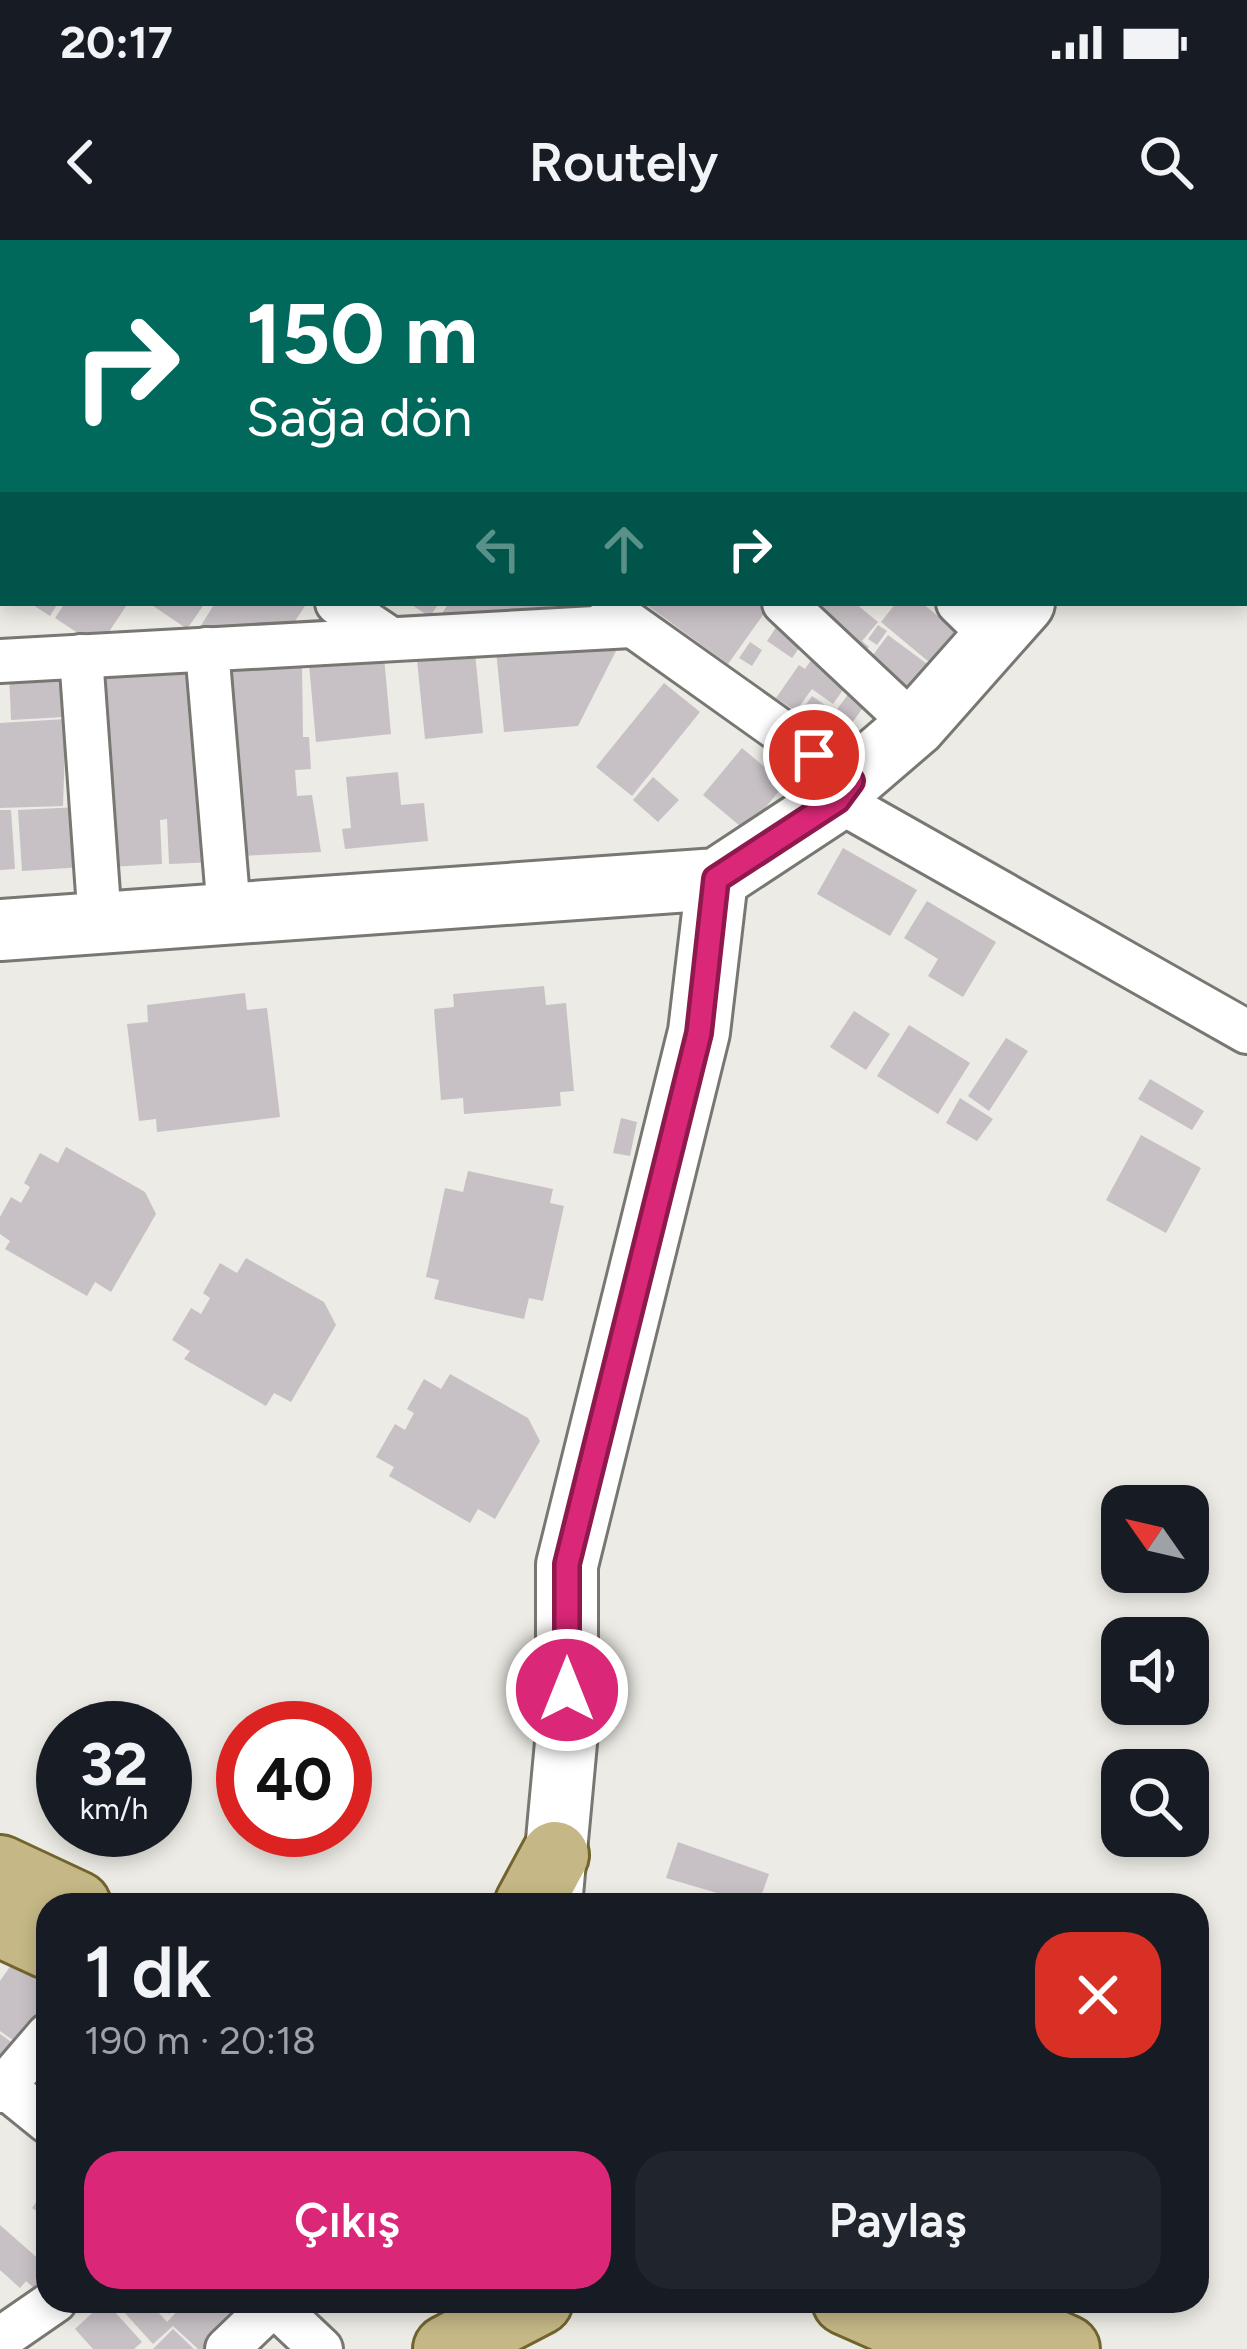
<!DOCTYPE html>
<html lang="tr">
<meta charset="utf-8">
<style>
body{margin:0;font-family:Figtree,sans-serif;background:#20242c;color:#f1f3f6;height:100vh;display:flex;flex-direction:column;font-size:45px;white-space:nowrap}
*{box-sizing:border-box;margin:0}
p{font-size:39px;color:#9ea1a6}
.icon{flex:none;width:66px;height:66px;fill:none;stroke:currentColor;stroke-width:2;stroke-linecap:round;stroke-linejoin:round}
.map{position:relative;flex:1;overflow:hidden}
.drawer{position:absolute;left:36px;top:1653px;width:1173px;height:420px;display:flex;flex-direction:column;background:#171b24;border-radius:36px;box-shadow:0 6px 18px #0003}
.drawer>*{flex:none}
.guide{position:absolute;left:0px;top:0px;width:1248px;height:366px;box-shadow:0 6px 18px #0003;background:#00695c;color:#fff;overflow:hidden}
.needle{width:78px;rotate:304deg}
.buttons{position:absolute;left:1101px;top:1245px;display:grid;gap:24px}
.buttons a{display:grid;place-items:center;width:108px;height:108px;border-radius:24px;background:#171b24;box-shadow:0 6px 18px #0003;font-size:60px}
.speed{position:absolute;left:36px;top:1461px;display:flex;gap:24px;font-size:60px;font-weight:700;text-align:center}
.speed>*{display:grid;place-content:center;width:156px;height:156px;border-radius:50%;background:#171b24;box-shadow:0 6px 18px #0003;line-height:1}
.speed small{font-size:30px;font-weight:400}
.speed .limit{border:18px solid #d22;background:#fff;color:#111}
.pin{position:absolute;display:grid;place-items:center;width:102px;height:102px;color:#fff;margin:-51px;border:6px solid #fff;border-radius:50%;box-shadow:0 3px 12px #0007}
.me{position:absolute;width:132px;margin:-66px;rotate:0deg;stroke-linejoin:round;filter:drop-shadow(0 0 9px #0008)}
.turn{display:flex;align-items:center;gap:42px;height:252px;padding:0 48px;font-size:54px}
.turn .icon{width:156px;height:156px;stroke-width:2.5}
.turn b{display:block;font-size:84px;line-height:102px}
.lanes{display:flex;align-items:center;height:114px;padding:0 48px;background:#0003;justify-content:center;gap:60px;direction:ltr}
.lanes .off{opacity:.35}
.round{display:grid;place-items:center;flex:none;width:126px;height:126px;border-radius:36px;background:#20242c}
.head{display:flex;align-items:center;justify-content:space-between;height:204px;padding:0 48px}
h1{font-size:72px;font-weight:600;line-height:90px}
.primary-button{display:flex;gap:24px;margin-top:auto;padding:24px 48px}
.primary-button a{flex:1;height:138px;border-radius:36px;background:#db2777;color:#fff;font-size:48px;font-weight:600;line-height:138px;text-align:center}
.primary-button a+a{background:#20242c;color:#f1f3f6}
.status{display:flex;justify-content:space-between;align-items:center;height:84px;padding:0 60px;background:#171b24;direction:ltr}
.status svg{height:33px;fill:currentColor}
header{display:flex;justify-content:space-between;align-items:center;height:156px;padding:0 48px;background:#171b24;font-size:54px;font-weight:600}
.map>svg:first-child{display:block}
</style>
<div class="status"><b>20:17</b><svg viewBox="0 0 49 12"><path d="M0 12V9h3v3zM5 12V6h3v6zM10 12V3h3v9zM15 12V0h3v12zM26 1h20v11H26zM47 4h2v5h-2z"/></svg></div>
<header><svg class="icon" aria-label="back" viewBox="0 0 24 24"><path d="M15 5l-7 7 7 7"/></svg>Routely<svg class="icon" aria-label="search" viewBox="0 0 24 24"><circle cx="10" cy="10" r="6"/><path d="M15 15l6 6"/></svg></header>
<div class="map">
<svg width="1247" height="2109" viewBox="0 0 1247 2109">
<rect width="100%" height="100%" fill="#ecebe5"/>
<!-- building -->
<g fill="#c7c1c5">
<path d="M30 363H58L50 376Z"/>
<path d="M65 363H128L99 407 55 378Z"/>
<path d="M149 363H205L187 389Z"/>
<path d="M215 363H307L284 398 197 392Z"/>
<path d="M409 363H439L430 377Z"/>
<path d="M449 363H553L539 386 441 375Z"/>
<path d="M644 363H768L770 365 728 424Z"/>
<path d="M789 363H855L878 382 862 401 869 407 855 424Z"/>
<path d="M896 363H922L967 400 941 432 881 382Z"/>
<path d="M878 385 887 391 877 405 868 399Z"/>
<path d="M777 386 802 404 792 418 767 401Z"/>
<path d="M888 395 938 432 911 468 861 431Z"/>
<path d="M589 397 617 409 578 486 504 492 496 410Z"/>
<path d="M750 402 762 410 752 426 739 418Z"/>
<path d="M818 410 843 427 834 440 845 447 833 464 812 449 796 471 776 458 799 425 805 429Z"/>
<path d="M475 413 483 493 425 499 417 420Z"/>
<path d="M384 417 391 494 316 502 309 424Z"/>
<path d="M302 422 303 497H309L311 529 295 530 297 556 312 555 321 612 238 616 224 502 238 501 227 430Z"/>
<path d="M62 428 64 477 11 480 9 431Z"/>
<path d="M195 428 200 577H215L217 622 169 624 167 579 160 580 162 624 109 627 91 432Z"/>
<path d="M664 443 700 472 632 556 596 527Z"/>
<path d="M855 445 871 457 837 503 796 478 812 456 835 472Z"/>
<path d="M66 479 63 566 0 568V483Z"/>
<path d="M742 508 785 544 746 591 703 555Z"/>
<path d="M398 532 401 565 424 563 428 601 345 609 342 589 351 588 346 537Z"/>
<path d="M653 537 679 560 658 582 633 560Z"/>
<path d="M80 567 84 627 22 631 18 570Z"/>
<path d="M0 570H11L15 629 0 630Z"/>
<path d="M843 608 917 650 890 696 817 654Z"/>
<path d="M927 661 996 702 963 757 928 736 938 719 904 698Z"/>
<path d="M544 746 546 765 566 763 574 851 560 852 561 866 464 874 463 858 441 860 434 769 454 767 453 754Z"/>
<path d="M245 753 247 770 267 768 280 877 157 892 156 879 139 881 127 784 148 782 147 765Z"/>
<path d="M854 771 890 794 866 830 830 807Z"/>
<path d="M909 785 970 823 938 874 877 836Z"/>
<path d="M1006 798 1028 811 989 871 968 856Z"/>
<path d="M1150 839 1204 871 1192 890 1138 859Z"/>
<path d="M960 858 993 879 977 901 946 883Z"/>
<path d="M621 878 637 882 630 916 613 913Z"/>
<path d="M1141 895 1201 928 1166 993 1106 960Z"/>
<path d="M66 907 145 952 156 974 111 1052 95 1042 87 1056 5 1009 10 1001 0 994V977L11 957 21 963 30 947 24 943 40 913 58 923Z"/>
<path d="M468 931 553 949 550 963 564 966 543 1061 529 1058 524 1079 434 1059 439 1040 426 1037 445 948 463 952Z"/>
<path d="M246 1018 324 1062 336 1085 291 1162 274 1153 266 1166 184 1119 190 1111 172 1100 191 1068 201 1074 210 1058 203 1053 220 1023 237 1033Z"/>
<path d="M450 1134 528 1178 540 1201 495 1279 478 1269 470 1283 389 1236 394 1227 376 1217 395 1184 405 1190 414 1173 407 1169 424 1139 441 1149Z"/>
<path d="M678 1602 769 1634 758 1665 666 1638Z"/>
<path d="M16 1718 48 1741V1780L27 1810 0 1791V1741Z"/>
<path d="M0 1794 17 1806 0 1829Z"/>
<path d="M48 1946V1979L32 1968Z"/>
<path d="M0 1985 42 2022 48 2017V2048L42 2055 26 2041 20 2048 0 2030Z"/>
<path d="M105 2061 142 2102 134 2109H93L75 2089Z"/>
<path d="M114 2061H148L167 2082 187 2061H222L240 2079 211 2109H198L173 2086 153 2104Z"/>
<path d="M156 2061H181L169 2074Z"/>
<path d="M173 2089 194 2109H153Z"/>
</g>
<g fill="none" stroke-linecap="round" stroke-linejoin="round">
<!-- street casing -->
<g stroke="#787772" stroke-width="48">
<g id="street">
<path d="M117 0 121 3"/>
<path d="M386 0 390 3"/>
<path d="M600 0 603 3"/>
<path d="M1098 0 1103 3"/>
<path d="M820 3 822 0"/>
<path d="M0 311 3 306"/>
<path d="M337 363 389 398"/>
<path d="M784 363 915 486"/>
<path d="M958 363 996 400"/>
<path d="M612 371 851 541"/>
<path d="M207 409 229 671"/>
<path d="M81 416 100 682"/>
<path d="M0 421 631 386"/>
<path d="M837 560 1247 792"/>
<path d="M5 1847 48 1882"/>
<path d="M0 1851 48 1795"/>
<path d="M270 2061 321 2109"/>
<path d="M0 2099 55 2061"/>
<path d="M227 2109 277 2061"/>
</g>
</g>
<!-- secondary casing -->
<g stroke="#787772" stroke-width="66">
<g id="secondary">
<path d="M1245 47 1247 44"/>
<path d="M0 690 717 639 837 560 851 541 915 486 1024 363"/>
<path d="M551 1665 567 1492V1325L699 792 717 639"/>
</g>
</g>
<!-- primary casing -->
<g stroke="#72642d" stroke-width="72">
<g id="primary">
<path d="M0 1629 77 1665"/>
<path d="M528 1665 555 1615"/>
<path d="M0 1683 48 1705"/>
<path d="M846 2061 954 2109"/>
<path d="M960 2061 1066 2109"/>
<path d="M447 2109 539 2061"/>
</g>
</g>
<!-- street -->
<use href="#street" stroke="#fff" stroke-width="42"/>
<!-- secondary -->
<use href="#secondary" stroke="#fff" stroke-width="60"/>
<!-- primary -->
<use href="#primary" stroke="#c5b886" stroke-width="66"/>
</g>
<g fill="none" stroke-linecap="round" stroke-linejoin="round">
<!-- route casing -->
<g stroke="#8e194d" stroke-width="30">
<path id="route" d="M567 1450V1324L699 793 716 639 837 560 851 541 814 515"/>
</g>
<!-- route -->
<use href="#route" stroke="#db2777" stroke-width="21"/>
</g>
</svg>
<div class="buttons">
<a><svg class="needle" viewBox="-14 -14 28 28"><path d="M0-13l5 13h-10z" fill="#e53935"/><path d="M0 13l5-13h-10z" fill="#9ea1a6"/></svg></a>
<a><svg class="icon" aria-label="sound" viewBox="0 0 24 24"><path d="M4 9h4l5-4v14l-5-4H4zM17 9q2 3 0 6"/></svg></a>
<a><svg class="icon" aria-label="search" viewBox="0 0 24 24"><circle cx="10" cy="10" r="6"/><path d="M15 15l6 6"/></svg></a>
</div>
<div class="speed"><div>32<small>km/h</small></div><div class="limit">40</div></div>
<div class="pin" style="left:814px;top:515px;background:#d93025"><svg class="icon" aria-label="arrive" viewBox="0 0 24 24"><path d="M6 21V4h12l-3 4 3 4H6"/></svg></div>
<svg class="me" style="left:567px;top:1450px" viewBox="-20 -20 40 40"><circle r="17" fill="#db2777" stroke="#fff" stroke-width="3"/><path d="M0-11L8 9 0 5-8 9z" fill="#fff"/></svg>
<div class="guide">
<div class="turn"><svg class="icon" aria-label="right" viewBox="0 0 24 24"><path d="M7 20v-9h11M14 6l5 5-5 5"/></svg><div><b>150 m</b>Sağa dön</div></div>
<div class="lanes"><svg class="icon off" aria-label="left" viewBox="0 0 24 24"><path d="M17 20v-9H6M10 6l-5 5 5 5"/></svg><svg class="icon off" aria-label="ahead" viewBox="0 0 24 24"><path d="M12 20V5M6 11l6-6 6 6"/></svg><svg class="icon" aria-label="right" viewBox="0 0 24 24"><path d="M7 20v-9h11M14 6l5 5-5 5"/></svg></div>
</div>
<section class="drawer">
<div class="head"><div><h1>1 dk</h1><p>190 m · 20:18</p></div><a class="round" style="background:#d93025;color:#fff"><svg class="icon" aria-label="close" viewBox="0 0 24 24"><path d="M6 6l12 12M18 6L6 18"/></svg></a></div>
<div class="primary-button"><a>Çıkış</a><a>Paylaş</a></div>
</section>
</div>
